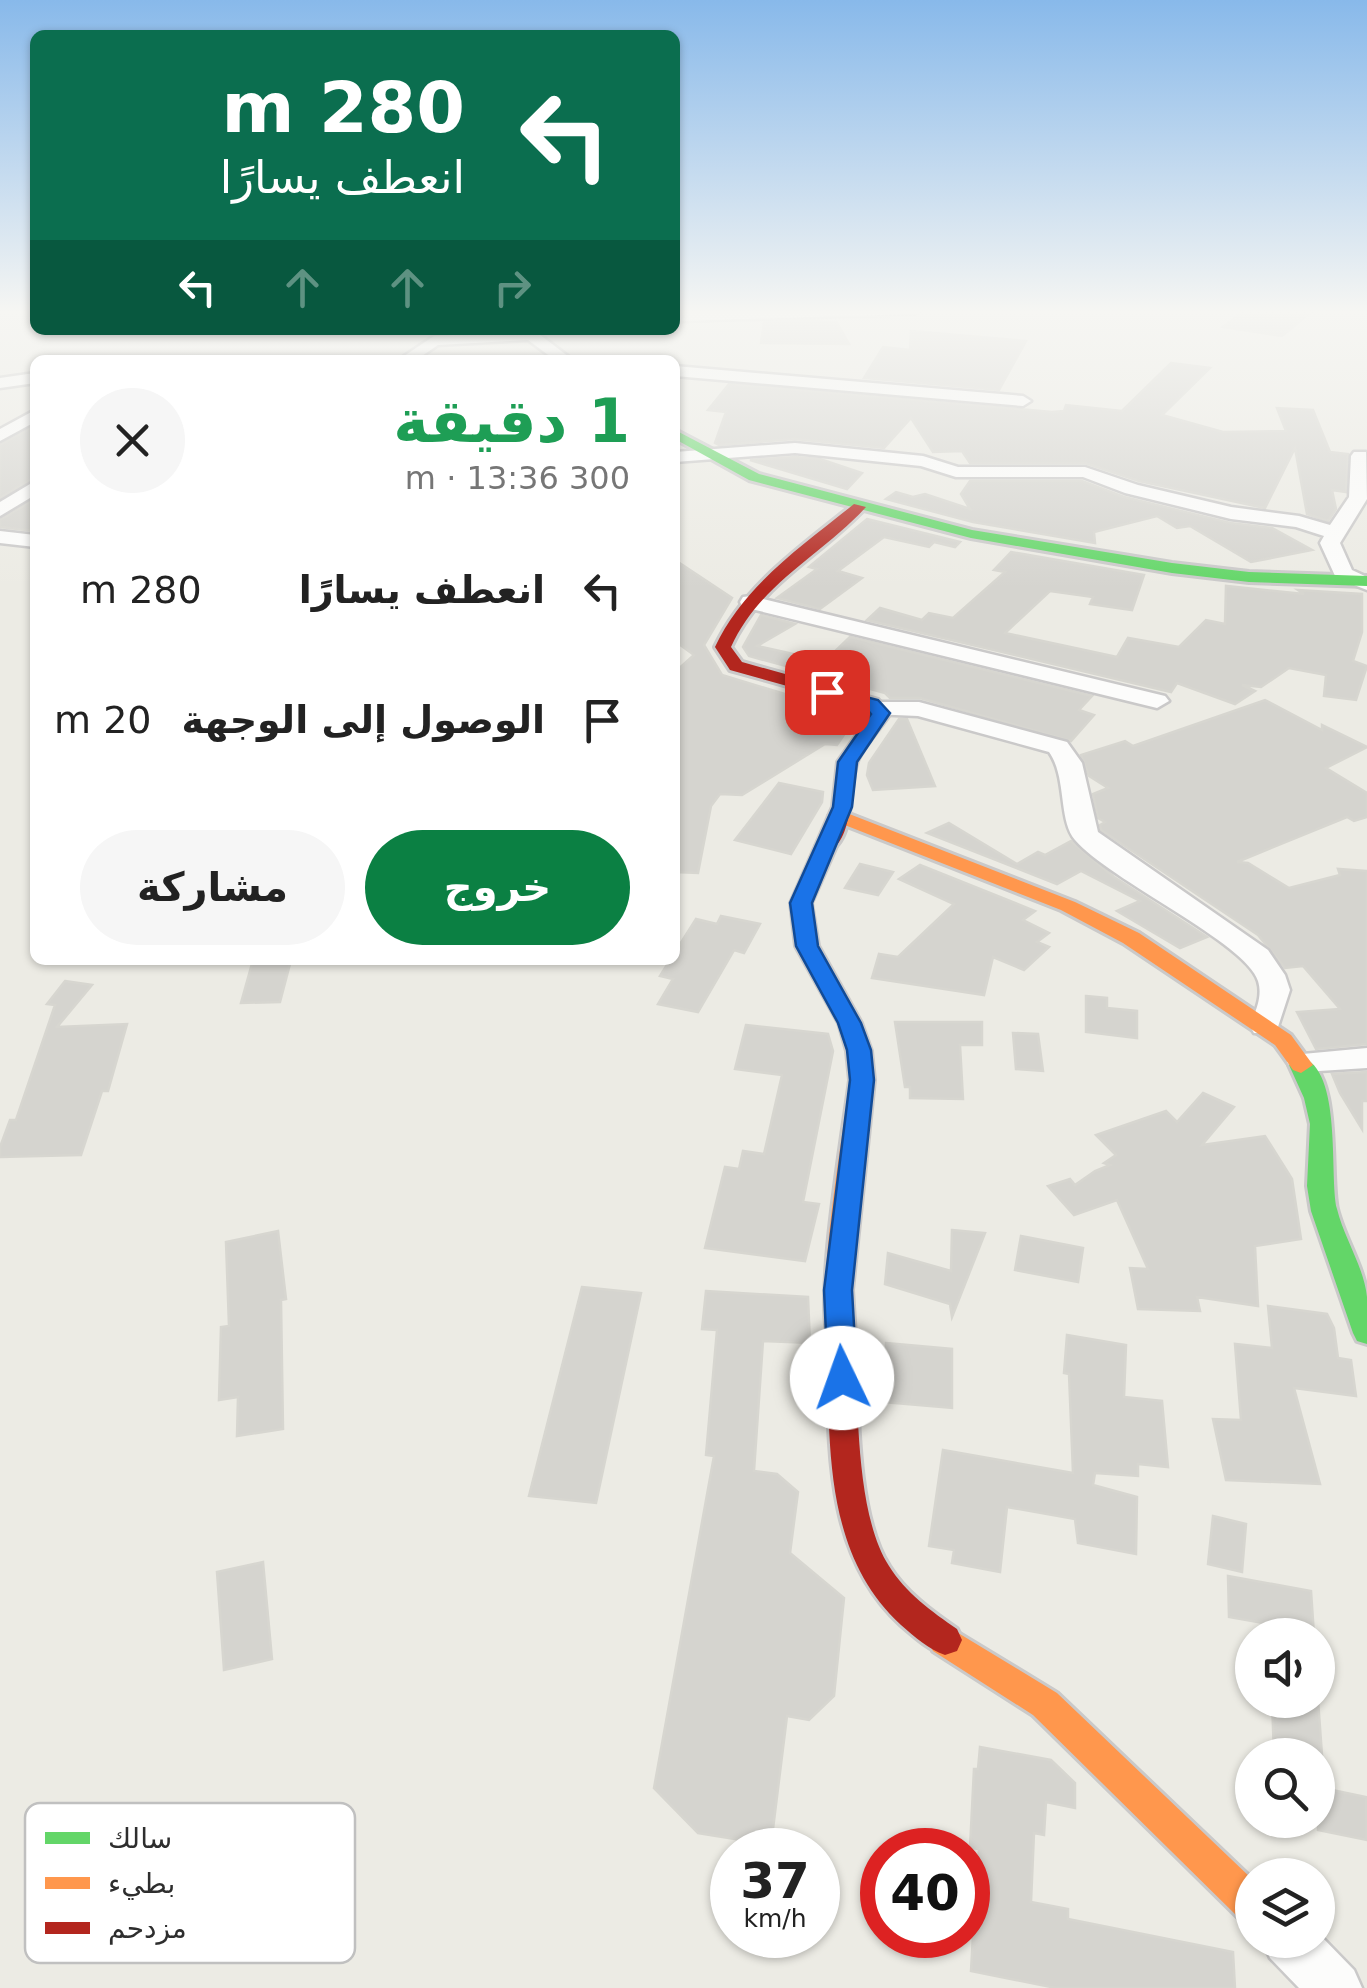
<!DOCTYPE html>
<html lang="ar">
<meta charset="utf-8">
<style>
body{margin:0;font-family:"DejaVu Sans",Cairo,sans-serif;background:#f6f6f6;color:#222;direction:rtl;height:100vh;display:flex;flex-direction:column;font-size:38px;white-space:nowrap}
*{box-sizing:border-box;margin:0}
p{font-size:32px;color:#767676}
.icon{flex:none;width:55px;height:55px;fill:none;stroke:currentColor;stroke-width:2;stroke-linecap:round;stroke-linejoin:round}
.map{position:relative;flex:1;overflow:hidden;direction:ltr}
.sheet{position:absolute;left:30px;top:355px;width:650px;height:610px;display:flex;flex-direction:column;background:#fff;border-radius:15px;box-shadow:0 2px 8px #0004;direction:rtl}
.sheet>*{flex:none}
.hud{position:absolute;left:30px;top:30px;width:650px;height:305px;border-radius:15px;box-shadow:0 2px 8px #0004;direction:rtl;background:#0b6e4f;color:#fff;overflow:hidden}
.controls{position:absolute;left:1235px;top:1618px;display:grid;gap:20px}
.controls a{display:grid;place-items:center;width:100px;height:100px;border-radius:50%;background:#fff;box-shadow:0 2px 8px #0004;font-size:50px}
.speed{position:absolute;left:710px;top:1828px;display:flex;gap:20px;font-size:50px;font-weight:700;text-align:center}
.speed>*{display:grid;place-content:center;width:130px;height:130px;border-radius:50%;background:#fff;box-shadow:0 2px 8px #0004;line-height:1}
.speed small{font-size:25px;font-weight:400}
.speed .limit{border:15px solid #d22;background:#fff;color:#111}
.pin{position:absolute;display:grid;place-items:center;width:85px;height:85px;color:#fff;margin:-42px;border-radius:20px;box-shadow:0 5px 15px #0006}
.me{position:absolute;width:110px;margin:-55px;rotate:357deg;stroke-linejoin:round;filter:drop-shadow(0 0 8px #0008)}
.turn{display:flex;align-items:center;gap:35px;height:210px;padding:0 50px;font-size:45px}
.turn .icon{width:130px;height:130px;stroke-width:2.5}
.turn b{display:block;font-size:70px;line-height:85px}
.lanes{display:flex;align-items:center;height:95px;padding:0 50px;background:#0003;justify-content:center;gap:50px;direction:ltr}
.lanes .off{opacity:.35}
.round{display:grid;place-items:center;flex:none;width:105px;height:105px;border-radius:52px;background:#f6f6f6}
.headline{display:flex;align-items:center;justify-content:space-between;height:170px;padding:0 50px}
h1{font-size:60px;font-weight:800;line-height:75px;color:#1e9e55}
.primary-button{display:flex;gap:20px;margin-top:auto;padding:20px 50px}
.primary-button a{flex:1;height:115px;border-radius:60px;background:#0b8043;color:#fff;font-size:40px;font-weight:800;line-height:115px;text-align:center}
.primary-button a+a{background:#f6f6f6;color:#222}
ul{padding:0;list-style:none}
li{display:flex;align-items:center;gap:30px;height:130px;padding:0 50px}
li div{flex:1}
li b{display:block;font-size:38px}
li em{font-style:normal}
.map>svg:first-child{display:block}
</style>
<div class="map">
<svg width="1367" height="1988" viewBox="0 0 1367 1988">
<rect width="100%" height="100%" fill="#ecebe4"/>
<!-- building -->
<g fill="#d5d4cf" stroke="#d7d6d0" stroke-width="2.5">
<path d="M1245 310H1314L1282 336 1223 327Z"/>
<path d="M815 321 837 323 849 344 761 343 764 322Z"/>
<path d="M911 331 1026 341 999 390 864 378 883 347 910 350Z"/>
<path d="M1171 363 1210 368 1162 415 1223 432 1286 431 1277 408 1313 410 1330 452 1348 454 1346 492 1332 490 1336 509 1328 521 1307 514 1295 448 1265 508 1139 481 1085 463H970L962 451 933 452 911 418 884 448 795 439 719 445 715 443 726 412 708 410 729 384 1052 412 1064 411 1066 405 1122 411Z"/>
<path d="M35 426V477L0 498V445Z"/>
<path d="M795 457 820 459 862 473 847 489 750 460Z"/>
<path d="M970 481H1082L1124 497 1230 523 1272 528 1312 550 1251 562 1190 526 1177 528 1157 516 1094 532 1095 543 973 522 886 499 896 492 913 497 925 494 970 509 961 494Z"/>
<path d="M35 499V531L0 527V520Z"/>
<path d="M867 519 960 542 955 547 934 542 929 547 884 537 838 571 862 578 820 609 777 598 817 569 809 567Z"/>
<path d="M1011 552 1144 575 1132 610 1090 604 1093 597 1050 591 1005 633 1117 657 1128 638 1179 647 1206 620 1225 624 1226 586 1304 594 1298 590 1362 594V632L1353 661 1367 666 1356 700 1324 696 1326 675 1289 668 1261 687 1242 685 1255 691 1235 704 1177 683 1171 692 867 620 880 608 922 620 929 613 953 618 1005 572 994 570Z"/>
<path d="M675 560 732 598 704 645 722 675 857 716 837 745 825 744 742 795 720 794 711 806 698 873 675 872V672L694 655 675 641Z"/>
<path d="M761 615 795 624 757 646 825 661 850 637 1092 696 1079 710 1094 715 1071 741 920 698H890L885 693 749 656 743 647Z"/>
<path d="M1265 700 1322 730V725L1367 747 1326 768 1367 793V817L1354 821 1347 817 1237 862 1248 863 1289 888 1340 875 1338 869 1367 871V1044L1316 1049 1297 1012 1340 1009 1303 966 1285 968 1258 935 1101 830 1100 825 1105 822 1098 818 1093 794 1108 788 1089 776 1081 755 1125 741 1133 746Z"/>
<path d="M899 719H907L935 786 873 790 867 775 869 763Z"/>
<path d="M779 783 823 792 822 802 791 854 735 840Z"/>
<path d="M949 823 1017 864 1038 852 1045 855 1071 841 1114 877 1207 937 1180 948 1117 911 1140 901 1081 871 1057 884 927 833Z"/>
<path d="M860 864 893 872 878 895 845 888Z"/>
<path d="M920 865 1035 911 1023 920 1049 933 1037 942 1049 947 1024 970 993 957 984 995 872 978 879 954 898 957 954 904 899 879Z"/>
<path d="M721 916 760 924 744 953 734 950 698 1012 658 1004 673 979 660 976 670 960H675V952L696 919 717 924Z"/>
<path d="M253 960H291L280 1002 241 1003Z"/>
<path d="M65 981 92 985 57 1027 127 1024 108 1091H102L81 1155 0 1157V1147L10 1120H16L55 1005 47 1004Z"/>
<path d="M1086 996 1107 998V1008L1137 1011V1038L1086 1032Z"/>
<path d="M895 1022H982V1045H960L963 1099 910 1098V1087H905Z"/>
<path d="M746 1025 828 1034 833 1051 803 1202 819 1204 805 1261 705 1248 725 1167 739 1169 743 1151 764 1154 782 1075 735 1069Z"/>
<path d="M1013 1033 1038 1034 1043 1071 1016 1069Z"/>
<path d="M1367 1072V1101H1362V1129L1340 1093 1332 1074Z"/>
<path d="M1203 1093 1234 1107 1202 1145 1265 1136 1292 1179 1301 1239 1255 1246 1258 1306 1197 1297 1200 1311 1138 1309 1130 1268 1148 1269 1117 1200 1074 1215 1048 1186 1070 1179 1075 1185 1095 1171 1110 1165 1104 1163 1116 1155 1096 1135 1166 1111 1177 1122Z"/>
<path d="M952 1230 985 1233 952 1317 950 1304 885 1284 888 1253 951 1271Z"/>
<path d="M278 1231 286 1299 281 1300 283 1429 237 1436 238 1397 219 1400 221 1327 229 1326 226 1242Z"/>
<path d="M1021 1236 1083 1248 1078 1282 1015 1270Z"/>
<path d="M582 1287 641 1293 596 1503 529 1496Z"/>
<path d="M706 1291 808 1297 810 1343 763 1341 754 1471 777 1474 798 1492 790 1553 844 1598 834 1696 809 1720 787 1716 771 1845 698 1833 654 1788 714 1456 706 1455 717 1330 702 1329Z"/>
<path d="M1268 1306 1327 1314 1334 1328 1338 1358 1351 1360 1356 1396 1294 1388 1320 1484 1226 1480 1213 1419 1241 1420 1235 1344 1272 1348Z"/>
<path d="M1067 1335 1126 1345 1124 1397 1162 1401 1168 1467 1138 1464V1476L1095 1473 1093 1485 1137 1497 1136 1554 1078 1543 1075 1519 1007 1507 1000 1572 952 1563 954 1550 929 1546 943 1450 1073 1473 1069 1374 1064 1373Z"/>
<path d="M886 1343 952 1349V1408L884 1402Z"/>
<path d="M1213 1516 1246 1524 1242 1572 1208 1564Z"/>
<path d="M263 1562 272 1659 224 1670 217 1572Z"/>
<path d="M1228 1576 1311 1591 1314 1635H1269V1624L1229 1617Z"/>
<path d="M1272 1700H1318L1322 1755H1274Z"/>
<path d="M980 1747 1051 1760 1075 1783V1808L1046 1802 1044 1835 1034 1833 1031 1902 1068 1909V1919L1233 1952 1235 1988H1056L971 1971 973 1935 968 1934V1897L975 1900 979 1849 970 1848 974 1769H978Z"/>
<path d="M1318 1787 1366 1797 1367 1840 1318 1830Z"/>
</g>
<g fill="none" stroke-linecap="round" stroke-linejoin="round">
<!-- street casing -->
<g stroke="#cac9c9" stroke-width="5">
<g id="street">
<path d="M759 310H922L915 314 675 321V313Z"/>
<path d="M542 330 539 334 573 360H555L528 340 438 345 416 360H398L434 336Z"/>
<path d="M675 366 1023 396 1031 401 1023 406 675 376Z"/>
<path d="M35 373V383L0 388V378Z"/>
<path d="M35 410V422L0 441V429Z"/>
<path d="M795 443 923 456 958 467H1085L1138 485 1231 507 1299 516 1330 525 1349 497 1351 456 1354 452H1366L1367 499 1340 543 1352 570 1367 577V590L1336 578 1320 543 1324 536 1296 527 1231 519 1125 493 1083 477H956L921 466 795 453 675 462V452Z"/>
<path d="M35 481V495L0 516V502Z"/>
<path d="M0 531 35 535V547L0 543Z"/>
<path d="M751 596 1165 696 1169 701 1157 708 743 607 740 602 743 597Z"/>
<path d="M880 702H919L1067 742 1082 763 1098 832 1268 950 1285 975 1290 990 1276 1033H1254L1250 1026C1255 1012 1263 997 1258 981 1247 943 1109 880 1075 840 1058 820 1067 777 1049 752L918 716 872 714 868 709 872 704Z"/>
<path d="M1367 1048V1068L1303 1072 1292 1069 1287 1062 1292 1055Z"/>
<path d="M1318 1933 1354 1970 1362 1988H1299L1270 1958 1262 1940H1318Z"/>
</g>
</g>
<!-- fast casing -->
<g stroke="#cac9c9" stroke-width="6">
<g id="fast">
<path d="M675 430 759 474 972 530 1172 563 1249 572 1367 576V586L1249 582 1172 573 971 538 749 480 675 439Z"/>
<path d="M1301 1057C1343 1069 1329 1176 1337 1209 1344 1238 1364 1267 1367 1297 1367 1312 1367 1328 1367 1344L1357 1341 1353 1333 1311 1211 1307 1186 1310 1124 1304 1098 1289 1065Z"/>
</g>
</g>
<!-- slow casing -->
<g stroke="#cac9c9" stroke-width="6">
<g id="slow">
<path d="M839 810 1075 902 1139 933 1291 1035 1313 1065 1301 1073 1293 1070 1275 1045 1123 943 1061 910 832 820 829 816Z"/>
<path d="M826 840 836 846 811 903 818 946 861 1023 871 1051 874 1080 852 1290 855 1337 851 1345 841 1348 831 1345C812 1311 844 1128 850 1080L847 1051 839 1023 796 946 791 903 816 846Z"/>
<path d="M945 1625 1057 1693 1252 1879V1924L1239 1918 1033 1715 933 1651 928 1640 933 1629Z"/>
</g>
</g>
<!-- jam casing -->
<g stroke="#cac9c9" stroke-width="6">
<g id="jam">
<path d="M854 504 866 507C821 556 760 583 731 647L742 662 878 700 890 713C880 728 866 743 858 759 847 781 857 842 826 852L816 846 833 807 838 762 872 714 866 708 730 670 715 647C744 585 802 546 854 504Z"/>
<path d="M841 1326 851 1329 855 1337C858 1399 855 1514 889 1566 905 1592 932 1612 957 1629L962 1640 957 1651 945 1655C928 1649 915 1637 901 1625 821 1552 830 1437 827 1337L831 1329Z"/>
</g>
</g>
<!-- street -->
<use href="#street" fill="#fcfcfb" fill-rule="evenodd"/>
<!-- fast -->
<use href="#fast" fill="#63d668" fill-rule="evenodd"/>
<!-- slow -->
<use href="#slow" fill="#ff974d" fill-rule="evenodd"/>
<!-- jam -->
<use href="#jam" fill="#b3261e" fill-rule="evenodd"/>
</g>
<!-- sky -->
<linearGradient id="sky" x2="0" y2="1"><stop stop-color="#88b9ea"/><stop offset="0.53" stop-color="#f6f6f3"/><stop offset="1" stop-color="#f6f6f3" stop-opacity="0"/></linearGradient>
<rect width="1367" height="588" fill="url(#sky)"/>
<!-- route -->
<path fill="#1a73e8" stroke="#114b97" stroke-width="2.5" d="M827 687 878 700 890 713 857 762 852 807 812 903 818 946 861 1023 871 1050 874 1080 852 1290 857 1378 853 1387 842 1390 832 1387 828 1378 824 1290 850 1080 847 1050 838 1023 796 946 790 903 833 807 838 762 871 714 866 708 821 696 818 692Z"/>
<!-- legend -->
<rect x="25" y="1803" width="330" height="160" rx="15" fill="#fff" stroke="#c0c0c0" stroke-width="2.5"/>
<rect x="45" y="1832" width="45" height="12" fill="#63d668"/>
<rect x="45" y="1877" width="45" height="12" fill="#ff974d"/>
<rect x="45" y="1922" width="45" height="12" fill="#b3261e"/>
<g font-size="28" fill="#2e2e2e">
<text x="108" y="1848">سالك</text>
<text x="108" y="1893">بطيء</text>
<text x="108" y="1938">مزدحم</text>
</g>
</svg>
<div class="controls">
<a><svg class="icon" aria-label="sound" viewBox="0 0 24 24"><path d="M4 9h4l5-4v14l-5-4H4zM17 9q2 3 0 6"/></svg></a>
<a><svg class="icon" aria-label="search" viewBox="0 0 24 24"><circle cx="10" cy="10" r="6"/><path d="M15 15l6 6"/></svg></a>
<a><svg class="icon" aria-label="layers" viewBox="0 0 24 24"><path d="M12 4l9 5-9 5-9-5zM3 14l9 5 9-5"/></svg></a>
</div>
<div class="speed"><div>37<small>km/h</small></div><div class="limit">40</div></div>
<div class="pin" style="left:827px;top:692px;background:#d93025"><svg class="icon" aria-label="arrive" viewBox="0 0 24 24"><path d="M6 21V4h12l-3 4 3 4H6"/></svg></div>
<svg class="me" style="left:842px;top:1378px" viewBox="-20 -20 40 40"><circle r="19" fill="#fff"/><path d="M0-13L10 11 0 6-10 11z" fill="#1a73e8"/></svg>
<div class="hud">
<div class="turn"><svg class="icon" aria-label="left" viewBox="0 0 24 24"><path d="M17 20v-9H6M10 6l-5 5 5 5"/></svg><div><b>280 m</b>انعطف يسارًا</div></div>
<div class="lanes"><svg class="icon" aria-label="left" viewBox="0 0 24 24"><path d="M17 20v-9H6M10 6l-5 5 5 5"/></svg><svg class="icon off" aria-label="ahead" viewBox="0 0 24 24"><path d="M12 20V5M6 11l6-6 6 6"/></svg><svg class="icon off" aria-label="ahead" viewBox="0 0 24 24"><path d="M12 20V5M6 11l6-6 6 6"/></svg><svg class="icon off" aria-label="right" viewBox="0 0 24 24"><path d="M7 20v-9h11M14 6l5 5-5 5"/></svg></div>
</div>
<section class="sheet">
<div class="headline"><div><h1>1 دقيقة</h1><p>300 m · 13:36</p></div><a class="round"><svg class="icon" aria-label="close" viewBox="0 0 24 24"><path d="M6 6l12 12M18 6L6 18"/></svg></a></div>
<ul>
<li><svg class="icon" aria-label="left" viewBox="0 0 24 24"><path d="M17 20v-9H6M10 6l-5 5 5 5"/></svg><div><b>انعطف يسارًا</b></div><em>280 m</em></li>
<li><svg class="icon" aria-label="arrive" viewBox="0 0 24 24"><path d="M6 21V4h12l-3 4 3 4H6"/></svg><div><b>الوصول إلى الوجهة</b></div><em>20 m</em></li>
</ul>
<div class="primary-button"><a>خروج</a><a>مشاركة</a></div>
</section>
</div>
